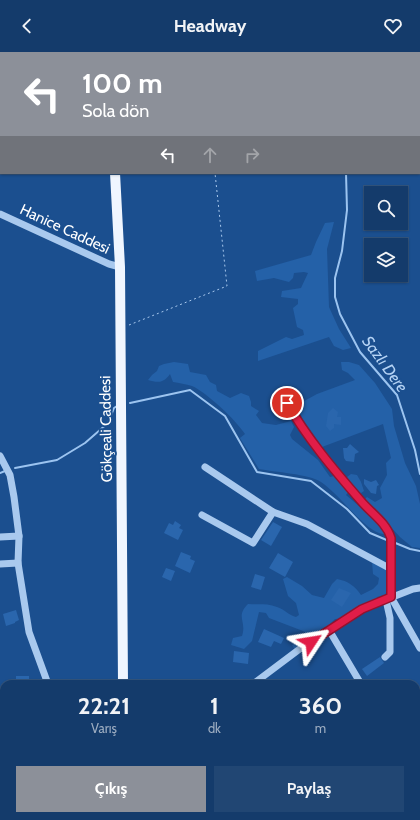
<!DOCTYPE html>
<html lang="tr">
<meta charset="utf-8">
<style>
body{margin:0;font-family:Cabin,sans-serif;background:#214673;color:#f1f3f6;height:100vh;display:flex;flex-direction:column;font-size:15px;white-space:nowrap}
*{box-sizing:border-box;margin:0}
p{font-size:13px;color:#9dadc1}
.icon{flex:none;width:22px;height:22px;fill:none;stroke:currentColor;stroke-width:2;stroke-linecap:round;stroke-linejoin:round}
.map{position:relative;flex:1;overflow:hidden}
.details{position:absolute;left:0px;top:628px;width:420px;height:140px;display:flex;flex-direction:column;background:#143b6b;border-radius:12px 12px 0 0;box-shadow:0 1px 3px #0004,0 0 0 1px #33557e}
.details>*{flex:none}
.top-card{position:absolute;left:0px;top:0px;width:420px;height:122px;box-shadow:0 1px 3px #0004,0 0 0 1px #33557e;background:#8c9099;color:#fff;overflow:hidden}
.tools{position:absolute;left:364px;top:134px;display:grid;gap:8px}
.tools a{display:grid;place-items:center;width:44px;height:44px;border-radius:0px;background:#143b6b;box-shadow:0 1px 3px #0004,0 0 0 1px #33557e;font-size:20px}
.pin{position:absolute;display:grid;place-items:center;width:34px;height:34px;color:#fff;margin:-17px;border:2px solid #fff;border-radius:50%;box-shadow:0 1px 4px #0007}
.me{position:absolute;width:44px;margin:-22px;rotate:57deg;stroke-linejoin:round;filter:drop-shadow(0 0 3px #0008)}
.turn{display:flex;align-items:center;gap:14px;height:84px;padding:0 16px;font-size:18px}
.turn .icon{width:52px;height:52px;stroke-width:2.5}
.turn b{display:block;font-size:28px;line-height:34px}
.lanes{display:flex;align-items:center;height:38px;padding:0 16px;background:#0003;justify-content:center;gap:20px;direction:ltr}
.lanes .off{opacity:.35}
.eta{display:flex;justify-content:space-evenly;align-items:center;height:68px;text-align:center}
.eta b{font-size:24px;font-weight:700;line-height:28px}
.button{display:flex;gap:8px;margin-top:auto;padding:8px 16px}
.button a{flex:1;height:46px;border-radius:0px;background:#8c9099;color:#fff;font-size:16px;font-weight:700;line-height:46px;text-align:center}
.button a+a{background:#214673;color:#f1f3f6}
header{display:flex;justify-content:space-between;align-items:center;height:52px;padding:0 16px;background:#143b6b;font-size:18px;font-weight:700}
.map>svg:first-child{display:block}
</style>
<header><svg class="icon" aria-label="back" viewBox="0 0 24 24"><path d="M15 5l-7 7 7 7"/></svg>Headway<svg class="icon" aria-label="heart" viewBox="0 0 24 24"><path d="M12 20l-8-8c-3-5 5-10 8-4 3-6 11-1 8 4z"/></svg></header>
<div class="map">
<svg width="420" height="768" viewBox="0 0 420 768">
<rect width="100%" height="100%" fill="#1b4f8f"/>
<!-- green -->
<g fill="#2461a8">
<path d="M334 170 327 197 329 255 339 277 351 296 343 298 334 294 329 285 258 309V299L286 285 292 287 304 283 303 278 297 275 293 256 298 252V247L281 245 282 239 301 236 308 221 304 220 294 221 293 226 289 230 274 226 257 229 255 219 311 203 316 190 325 171Z"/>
<path d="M174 310 188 312 190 320 206 323 210 330 216 333 217 339 230 346 241 341 249 344 251 350V354L259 359 256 363 262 371 276 373 291 369 294 375 290 383 292 387 318 408 330 425 334 424 341 428 349 439 346 443 385 476 388 482C385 482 381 482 379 481 362 475 339 442 321 430 309 422 274 420 259 417L240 386 245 382C236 368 206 340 192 334 186 332 179 331 173 330L170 322C164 331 158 331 148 328L152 323 157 319 159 314 164 312Z"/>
<path d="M341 310H349L359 313 375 331 392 357 394 374 405 411 416 434 420 452V496L412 495 400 485 365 447 367 445 375 450 382 446 380 436 387 423 386 411 391 406 383 372 322 395 302 366 297 353 317 342 355 328 348 321 342 318Z"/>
<path d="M351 422 357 423 361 430 364 439 361 441 357 439 347 425Z"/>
<path d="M372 510 385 513C391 523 390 533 385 543L377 545 376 549 345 566 335 567 328 574 295 598 292 593 299 589 306 581 303 579 269 566 266 561 259 560 252 589 244 597 231 593 233 586 242 584C247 569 235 565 248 552 258 553 267 551 277 555 284 557 290 564 296 565L299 563 296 551 288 544 283 527 287 525 302 534 312 543 324 546 332 532 337 527C348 529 355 534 361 543L373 537 378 532 379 526 373 522Z"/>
</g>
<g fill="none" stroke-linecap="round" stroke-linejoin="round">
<!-- stream -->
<g stroke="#9cc4f0" stroke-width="2">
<path d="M331 0V1"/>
<path d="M346 121 347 158 342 199 335 226V245L340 262 360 300 397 343 415 398 420 422"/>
<path d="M130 351 190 338 225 364 257 420 311 429 347 457 370 481 389 489"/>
<path d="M15 416 57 408 85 391 108 371 114 356 117 354"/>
<path d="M0 421 5 419"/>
<path d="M393 490 410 497 420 499"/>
</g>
</g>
<!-- building -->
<g fill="#2a66ad">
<path d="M333 356 338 360 337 365H341V373L334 372V376L330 379 326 374 328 361Z"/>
<path d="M350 392 359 400 355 402 354 410 346 409 344 406 343 396H347Z"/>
<path d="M364 427 371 430 376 428 379 433 377 434 376 442 371 441 364 432Z"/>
<path d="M175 469 181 473 179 476 183 478 178 488 164 481 169 471 173 473Z"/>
<path d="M273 470 282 475 271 494 261 488Z"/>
<path d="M181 500 191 504 190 507 195 509 190 521 175 514Z"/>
<path d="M278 501 293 510 285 525 269 516Z"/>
<path d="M166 516 175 519 171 529 162 525Z"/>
<path d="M255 522 265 525 261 538 251 535Z"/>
<path d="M339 536 351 541 342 555 331 548Z"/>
<path d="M16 558 19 568 15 570V571L6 574 3 562Z"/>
<path d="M264 577 284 586 281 592 274 589 271 595 258 590Z"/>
<path d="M234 599 249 601 248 612 233 610Z"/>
<path d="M380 605 384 611 367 624 362 617Z"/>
<path d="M16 624H29V629L16 630Z"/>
</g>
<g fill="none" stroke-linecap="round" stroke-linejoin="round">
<!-- path -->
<path stroke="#a9c9ee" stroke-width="1" stroke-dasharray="2 3" stroke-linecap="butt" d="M129 273 227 234 215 121"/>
<!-- minor -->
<g stroke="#a9c9ee" stroke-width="7">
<path d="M0 162 109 212 120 215"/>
<path d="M287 351C306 384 335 419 361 448 371 461 386 470 391 486V545L420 596"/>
<path d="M0 404 10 423 14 445 19 484 18 511 29 580 48 632"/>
<path d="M205 415 273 460 307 472 391 517"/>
<path d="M202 463 253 491 273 460"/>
<path d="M0 485 19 484"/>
<path d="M0 512 18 511"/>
<path d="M329 578 361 632"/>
<path d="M385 605 390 600V566L386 548"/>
<path d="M253 632 301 596 362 557 413 537 420 536"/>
<path d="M0 699 4 701"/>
<path d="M416 749 417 753"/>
<path d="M66 764 67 768"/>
</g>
<!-- major -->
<g stroke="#f0f6ff" stroke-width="10">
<path d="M106 0V1"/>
<path d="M115 121 120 215 123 632"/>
<path d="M128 768V764"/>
</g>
<!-- highway -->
<g stroke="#fff" stroke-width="12">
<path d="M288 764 297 768"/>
<path d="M315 764 324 768"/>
<path d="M167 768 172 764"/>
</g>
</g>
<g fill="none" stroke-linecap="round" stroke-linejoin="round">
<!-- route casing -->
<g stroke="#92132f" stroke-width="10">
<path id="route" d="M287 351C307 386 334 418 361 449 371 461 386 470 391 486V545L362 557 311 590"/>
</g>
<!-- route -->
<use href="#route" stroke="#e11d48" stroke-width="7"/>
</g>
<g text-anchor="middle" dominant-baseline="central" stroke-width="4" stroke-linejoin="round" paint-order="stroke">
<!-- street labels -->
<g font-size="15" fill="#fff" stroke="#1b4f8f">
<text transform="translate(65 177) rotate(25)">Hanice Caddesi</text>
<text transform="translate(106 377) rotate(-91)">Gökçeali Caddesi</text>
</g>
<!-- water labels -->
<g font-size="16" font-style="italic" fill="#b5d3f5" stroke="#1b4f8f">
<text transform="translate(385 312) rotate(54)">Sazlı Dere</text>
</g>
</g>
</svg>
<div class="tools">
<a><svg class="icon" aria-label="search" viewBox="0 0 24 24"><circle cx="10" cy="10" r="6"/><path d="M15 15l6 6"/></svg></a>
<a><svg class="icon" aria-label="layers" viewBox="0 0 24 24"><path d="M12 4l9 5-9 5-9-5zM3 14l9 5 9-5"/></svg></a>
</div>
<div class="pin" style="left:287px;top:351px;background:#d93025"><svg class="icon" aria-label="arrive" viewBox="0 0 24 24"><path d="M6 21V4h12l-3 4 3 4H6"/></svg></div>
<svg class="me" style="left:311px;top:590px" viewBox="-20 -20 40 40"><path d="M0-17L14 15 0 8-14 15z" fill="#e11d48" stroke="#fff" stroke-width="4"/></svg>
<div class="top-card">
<div class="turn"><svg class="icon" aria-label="left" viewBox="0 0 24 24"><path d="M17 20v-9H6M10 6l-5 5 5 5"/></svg><div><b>100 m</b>Sola dön</div></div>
<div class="lanes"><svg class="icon" aria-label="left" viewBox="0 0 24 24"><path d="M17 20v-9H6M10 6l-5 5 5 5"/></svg><svg class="icon off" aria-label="ahead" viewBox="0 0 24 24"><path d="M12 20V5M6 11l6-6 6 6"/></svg><svg class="icon off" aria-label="right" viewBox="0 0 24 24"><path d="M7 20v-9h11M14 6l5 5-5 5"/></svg></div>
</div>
<section class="details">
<div class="eta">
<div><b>22:21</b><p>Varış</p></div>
<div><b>1</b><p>dk</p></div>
<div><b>360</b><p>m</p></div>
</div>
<div class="button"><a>Çıkış</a><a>Paylaş</a></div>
</section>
</div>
